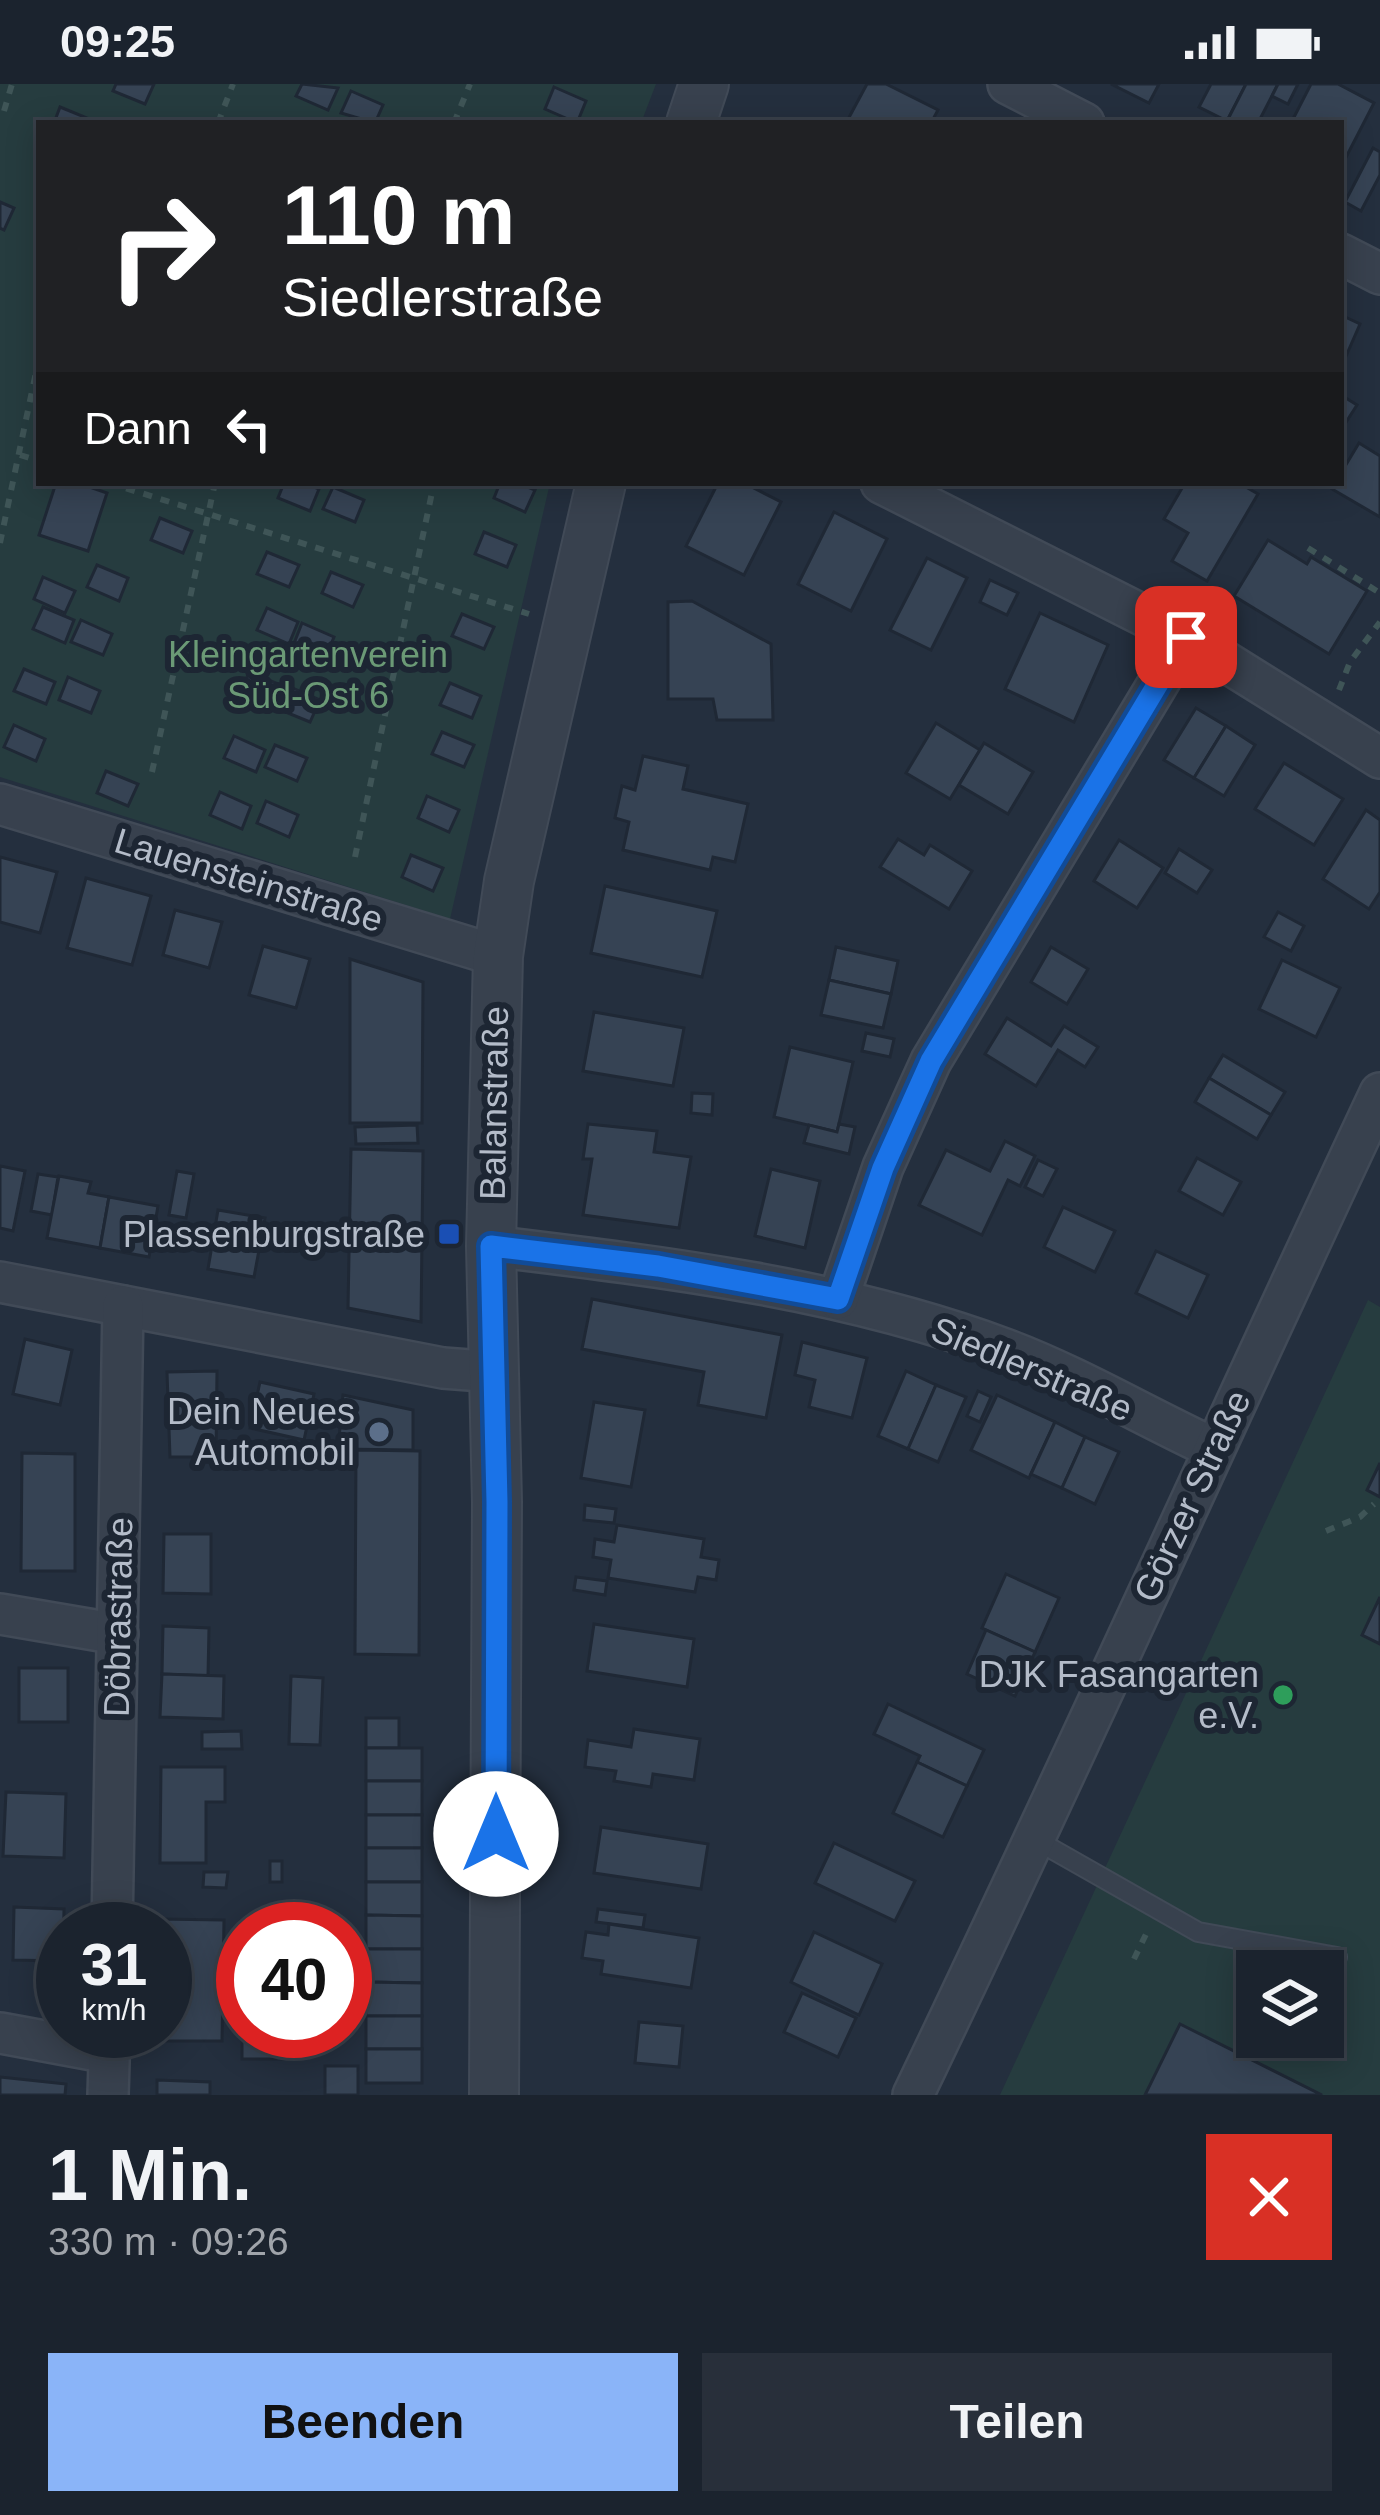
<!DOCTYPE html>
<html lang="de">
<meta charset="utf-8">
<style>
body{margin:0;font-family:Arial,sans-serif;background:#282f3a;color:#f1f3f6;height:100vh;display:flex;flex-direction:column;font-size:45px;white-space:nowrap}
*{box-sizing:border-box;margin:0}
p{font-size:39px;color:#a0a4aa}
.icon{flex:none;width:66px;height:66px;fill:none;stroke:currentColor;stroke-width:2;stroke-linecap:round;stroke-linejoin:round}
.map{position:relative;height:2011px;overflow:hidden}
.drawer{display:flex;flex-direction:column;background:#1b232e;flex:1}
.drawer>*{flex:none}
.guide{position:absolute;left:36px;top:36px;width:1308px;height:366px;border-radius:0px;box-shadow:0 6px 30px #0003,0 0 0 3px #39404a;background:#202124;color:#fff;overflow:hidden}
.controls{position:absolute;left:1236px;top:1866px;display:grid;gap:24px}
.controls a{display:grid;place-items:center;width:108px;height:108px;border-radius:0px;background:#1b232e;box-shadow:0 6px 30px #0003,0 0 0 3px #39404a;font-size:60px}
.speed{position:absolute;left:36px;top:1818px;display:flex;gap:24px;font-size:60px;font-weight:700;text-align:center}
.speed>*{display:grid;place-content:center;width:156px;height:156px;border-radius:50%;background:#1b232e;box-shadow:0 6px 30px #0003,0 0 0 3px #39404a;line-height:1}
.speed small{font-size:30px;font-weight:400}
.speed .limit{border:18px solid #d22;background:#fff;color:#111}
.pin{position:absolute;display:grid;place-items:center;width:102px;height:102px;color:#fff;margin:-51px;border-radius:24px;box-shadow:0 6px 18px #0006}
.me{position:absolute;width:132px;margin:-66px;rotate:0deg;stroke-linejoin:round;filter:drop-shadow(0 0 9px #0008)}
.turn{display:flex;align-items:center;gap:42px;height:252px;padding:0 48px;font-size:54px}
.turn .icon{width:156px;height:156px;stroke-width:2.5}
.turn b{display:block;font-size:84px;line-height:102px}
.then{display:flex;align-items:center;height:114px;padding:0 48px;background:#0003;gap:24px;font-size:45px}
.round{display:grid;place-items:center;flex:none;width:126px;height:126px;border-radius:0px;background:#282f3a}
.overview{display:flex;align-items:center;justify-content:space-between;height:204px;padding:0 48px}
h1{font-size:72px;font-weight:700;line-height:90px}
.action{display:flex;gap:24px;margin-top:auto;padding:24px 48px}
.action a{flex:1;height:138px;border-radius:0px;background:#8ab4f8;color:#111;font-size:48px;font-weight:700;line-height:138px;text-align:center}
.action a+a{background:#282f3a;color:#f1f3f6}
.status{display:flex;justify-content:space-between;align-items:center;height:84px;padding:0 60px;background:#1b232e;direction:ltr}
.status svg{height:33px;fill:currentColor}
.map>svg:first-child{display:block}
</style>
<div class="status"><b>09:25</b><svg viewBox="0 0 49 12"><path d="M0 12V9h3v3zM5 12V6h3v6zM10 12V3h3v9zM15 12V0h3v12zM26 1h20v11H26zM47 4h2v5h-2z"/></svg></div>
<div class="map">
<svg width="1380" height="2011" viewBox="0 0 1380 2011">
<rect width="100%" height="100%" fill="#242f3e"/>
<!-- green -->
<g fill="#263c3f" fill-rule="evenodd">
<path d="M0 0H656L641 39H39V399H550L450 835 0 693Z"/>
<path d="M1368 1216 1380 1223V2011H1000ZM1257 1887H1323V1953H1257Z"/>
</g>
<!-- building -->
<g fill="#364354" stroke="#1f2835" stroke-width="3">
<path d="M116 0H154L145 20 113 7Z"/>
<path d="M302 0 338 4 328 26 296 12Z"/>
<path d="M867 0H886L938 26 931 39H846Z"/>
<path d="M1111 0H1159L1149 19Z"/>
<path d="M1246 0 1227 37 1199 23 1211 0Z"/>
<path d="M1246 0H1278L1258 39H1231L1227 37Z"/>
<path d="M1278 0H1298L1288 20 1272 12Z"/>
<path d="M1311 0H1338L1374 19 1341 83V39H1291Z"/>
<path d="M554 3 586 17 577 39 545 25Z"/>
<path d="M351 7 383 21 375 39 341 29Z"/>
<path d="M60 23 92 36 91 39H54Z"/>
<path d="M1373 64 1380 68V91L1361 127 1345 118Z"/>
<path d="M0 118 14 124 4 146 0 144Z"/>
<path d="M1341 231 1360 240 1343 279 1341 278Z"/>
<path d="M1341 311 1357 321 1341 346Z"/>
<path d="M1359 359 1380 372V433L1332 405 1335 399H1341V389Z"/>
<path d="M56 399H78L107 409 88 467 39 451Z"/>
<path d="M284 399H305L319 405 310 427 278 414Z"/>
<path d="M500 399H518L535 406 525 428 494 414Z"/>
<path d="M718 399H744L781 418 744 491 686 462Z"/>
<path d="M1185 399H1239L1258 410 1207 497 1172 477 1188 449 1164 435Z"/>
<path d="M333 403 364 416 355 438 323 425Z"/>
<path d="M834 428 887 455 851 527 798 500Z"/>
<path d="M160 434 192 447 183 469 151 456Z"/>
<path d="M484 448 516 461 507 483 475 470Z"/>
<path d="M1268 456 1307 480 1311 473 1367 507 1329 570 1234 512Z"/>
<path d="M267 468 299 481 289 503 257 490Z"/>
<path d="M927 474 967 494 931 566 890 546Z"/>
<path d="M97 481 128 494 119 517 87 503Z"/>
<path d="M331 488 363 501 353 523 322 509Z"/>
<path d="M43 493 75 507 65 529 34 515Z"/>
<path d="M990 496 1018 509 1007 531 980 518Z"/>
<path d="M692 517 771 560 773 636H717L713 615H668V518Z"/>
<path d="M43 523 74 536 65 559 33 545Z"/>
<path d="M267 524 298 538 289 560 257 546Z"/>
<path d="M1040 529 1108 561 1074 638 1005 605Z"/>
<path d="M462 530 494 543 484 565 452 552Z"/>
<path d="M81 536 112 550 103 571 71 558Z"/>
<path d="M302 539 334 553 325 575 293 562Z"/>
<path d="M24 585 55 598 46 620 14 607Z"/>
<path d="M249 588 281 601 271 624 240 610Z"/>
<path d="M68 593 100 607 91 629 59 616Z"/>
<path d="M450 599 481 612 472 634 440 621Z"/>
<path d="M288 602 320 616 310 638 278 625Z"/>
<path d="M1196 624 1226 642 1194 694 1164 676Z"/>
<path d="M936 639 980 666 950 715 906 689Z"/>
<path d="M14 641 45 655 36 677 4 663Z"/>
<path d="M1226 642 1255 661 1224 712 1194 694Z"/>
<path d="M442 648 474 661 464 683 432 670Z"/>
<path d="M234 652 265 666 256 688 224 674Z"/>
<path d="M984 659 1033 688 1008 730 959 701Z"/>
<path d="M275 661 307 674 297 697 265 683Z"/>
<path d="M643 672 688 682 683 705 748 720 735 778 713 773 710 786 623 766 629 738 615 734 622 702 635 706Z"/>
<path d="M1284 679 1343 715 1314 761 1255 725Z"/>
<path d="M106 687 138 700 128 722 97 709Z"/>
<path d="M220 708 251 722 242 745 210 731Z"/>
<path d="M427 712 459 726 449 748 418 734Z"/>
<path d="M266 717 298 731 289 753 257 739Z"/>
<path d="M1366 726 1380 736V808L1369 825 1323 795Z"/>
<path d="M898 755 924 771 930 761 972 787 949 825 880 783Z"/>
<path d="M1119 756 1163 784 1137 824 1094 797Z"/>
<path d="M1179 765 1212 786 1197 809 1165 789Z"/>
<path d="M411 771 443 784 433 807 402 793Z"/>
<path d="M0 773 57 788 40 849 0 838Z"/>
<path d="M86 794 151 812 132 881 67 864Z"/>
<path d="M605 802 717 827 702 893 591 869Z"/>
<path d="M175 826 222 838 209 884 163 871Z"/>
<path d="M1278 828 1304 842 1291 867 1264 853Z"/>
<path d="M263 862 310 875 296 924 249 911Z"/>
<path d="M836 863 898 877 891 910 829 896Z"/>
<path d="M1051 863 1088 885 1067 920 1031 898Z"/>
<path d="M350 875 423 898 422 1039H350Z"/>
<path d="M1282 876 1340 904 1316 953 1259 925Z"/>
<path d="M829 896 891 910 883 944 821 931Z"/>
<path d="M594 928 684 944 673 1002 583 987Z"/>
<path d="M1007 934 1051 962 1064 942 1098 963 1085 983 1058 966 1036 1002 985 970Z"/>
<path d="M866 949 894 955 890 973 862 967Z"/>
<path d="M790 963 853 978 837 1048 774 1033Z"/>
<path d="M1223 971 1285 1008 1271 1031 1209 994Z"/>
<path d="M1209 994 1271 1031 1257 1055 1195 1018Z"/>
<path d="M692 1009 713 1010 712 1031 691 1029Z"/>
<path d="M588 1040 657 1047 654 1068 691 1073 679 1144 583 1131 592 1075H583Z"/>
<path d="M839 1040 855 1043 849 1070 804 1059 809 1041 837 1048Z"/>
<path d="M417 1041 418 1059 356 1060 355 1043Z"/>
<path d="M1005 1057 1035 1072 1020 1102 1008 1096 982 1151 919 1121 946 1066 990 1087Z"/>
<path d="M351 1065 423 1067 421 1238 348 1224Z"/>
<path d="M1197 1074 1241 1098 1223 1131 1179 1107Z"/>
<path d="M1038 1076 1057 1085 1043 1112 1025 1103Z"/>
<path d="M0 1082 25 1087 13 1147 0 1144Z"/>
<path d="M771 1085 820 1097 805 1164 755 1152Z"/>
<path d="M177 1087 194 1090 186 1134 169 1131Z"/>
<path d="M38 1090 58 1093 52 1131 31 1127Z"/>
<path d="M59 1092 91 1098 88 1109 109 1113 100 1164 47 1154Z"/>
<path d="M109 1113 158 1122 149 1173 100 1164Z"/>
<path d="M1063 1123 1115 1147 1095 1188 1044 1163Z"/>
<path d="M218 1126 265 1134 254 1193 208 1185Z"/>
<path d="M1156 1167 1208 1191 1188 1234 1136 1209Z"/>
<path d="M592 1215 782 1251 766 1334 698 1321 704 1288 582 1265Z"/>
<path d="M25 1255 72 1266 60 1321 13 1310Z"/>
<path d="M802 1258 867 1274 852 1334 809 1323 815 1296 795 1291Z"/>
<path d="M217 1287 216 1373H170L167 1288Z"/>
<path d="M906 1287 936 1301 908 1365 878 1352Z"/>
<path d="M260 1298 314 1310 304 1356 250 1344Z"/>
<path d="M936 1301 966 1313 938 1378 908 1365Z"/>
<path d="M978 1307 991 1313 980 1338 967 1332Z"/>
<path d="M343 1311 413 1326V1366L338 1365Z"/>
<path d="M997 1311 1055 1338 1029 1394 971 1366Z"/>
<path d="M594 1318 645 1326 631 1403 581 1394Z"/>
<path d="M1055 1338 1085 1353 1062 1404 1031 1390Z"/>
<path d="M1085 1353 1119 1368 1095 1420 1062 1404Z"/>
<path d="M356 1366 420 1367 419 1571 355 1570Z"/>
<path d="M22 1369 75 1370V1487H21Z"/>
<path d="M1380 1379V1413L1367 1406Z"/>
<path d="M585 1421 616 1425 614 1439 584 1436Z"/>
<path d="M617 1441 704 1455 701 1473 719 1476 716 1496 698 1493 695 1508 608 1494 611 1476 593 1473 595 1455 614 1458Z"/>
<path d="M164 1450H211V1510L163 1509Z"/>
<path d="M1006 1490 1059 1514 1035 1568 982 1544Z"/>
<path d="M576 1493 607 1497 605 1511 574 1506Z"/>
<path d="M1380 1513V1560L1362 1551Z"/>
<path d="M594 1540 694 1555 687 1603 587 1587Z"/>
<path d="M163 1542 209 1544 208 1592 162 1590Z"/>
<path d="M986 1546 1035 1568 1015 1612 967 1590Z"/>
<rect x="19" y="1584" width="49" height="54"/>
<path d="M162 1590 224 1592 223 1635 160 1633Z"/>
<path d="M291 1592 323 1594 320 1661 289 1660Z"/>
<path d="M888 1620 984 1666 967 1702 917 1678 920 1672 874 1650Z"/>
<rect x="366" y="1634" width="33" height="30"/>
<path d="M634 1645 700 1655 694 1696 653 1690 651 1703 614 1697 616 1687 585 1683 588 1656 631 1663Z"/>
<path d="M241 1647 242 1665H202V1648Z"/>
<rect x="366" y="1664" width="56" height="33"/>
<path d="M917 1678 967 1702 943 1753 893 1729Z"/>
<path d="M161 1683H225V1718H206V1779H160Z"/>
<rect x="366" y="1697" width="56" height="34"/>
<path d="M6 1708 66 1710 64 1774 3 1772Z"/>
<rect x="366" y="1731" width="56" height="33"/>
<path d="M601 1743 708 1760 701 1805 594 1789Z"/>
<path d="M834 1759 915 1797 895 1837 815 1799Z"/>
<rect x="366" y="1764" width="56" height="34"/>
<rect x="270" y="1777" width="12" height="21"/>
<path d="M204 1788H228L226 1804 203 1803Z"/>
<path d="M366 1798H422V1832L366 1831Z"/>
<path d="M14 1823 64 1825 63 1877 13 1876Z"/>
<path d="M598 1825 645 1831 643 1844 596 1838Z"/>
<path d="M366 1831 422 1832V1865H366Z"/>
<path d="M158 1835 224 1836 222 1957H157V1947H165V1845H158Z"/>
<path d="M609 1840 699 1854 691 1904 601 1890 603 1877 582 1874 586 1848 608 1851Z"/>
<path d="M814 1848 882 1880 859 1931 791 1898Z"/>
<path d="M366 1865H422V1899L366 1898Z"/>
<path d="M366 1898 422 1899V1932H366Z"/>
<path d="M802 1909 856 1934 838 1973 784 1948Z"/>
<rect x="366" y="1932" width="56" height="33"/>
<path d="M639 1938 683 1942 679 1983 635 1979Z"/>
<path d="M1180 1940 1322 2011H1145Z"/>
<path d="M242 1943 243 1947H285L284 1975H242Z"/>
<rect x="366" y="1965" width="56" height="34"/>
<rect x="325" y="1982" width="33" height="29"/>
<path d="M0 1993 66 2000 65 2011H0Z"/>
<path d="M157 1996 210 1998V2011H157Z"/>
</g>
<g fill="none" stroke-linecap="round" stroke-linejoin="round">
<!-- service casing -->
<g stroke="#414a57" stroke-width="22">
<path id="service" d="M1036 1756 1198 1848 1337 1873"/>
</g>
<!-- minor casing -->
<g stroke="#414a57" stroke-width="44">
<g id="minor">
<path d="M1008 0 1084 39"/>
<path d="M1341 170 1380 190"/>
<path d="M881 399 1186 553 1380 674"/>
<path d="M0 720 498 872"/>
<path d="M491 1162C665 1183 841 1204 1005 1265 1077 1292 1144 1332 1213 1364"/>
<path d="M0 1198 443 1284 496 1288"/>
<path d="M838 1215 883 1083 931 977 1186 553"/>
<path d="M0 1530 118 1550"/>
<path d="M112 1845 123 1222"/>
<path d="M0 1949 109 1969"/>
<path d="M108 2011 110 1947"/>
<path d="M913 2011C1073 1679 1223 1343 1380 1009"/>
</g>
</g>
<!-- tertiary casing -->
<g stroke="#414a57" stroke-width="52">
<g id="tertiary">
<path d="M691 39 704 0"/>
<path d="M494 2011 497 1418 491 1162 498 872 509 797 601 399"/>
</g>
</g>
<!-- path -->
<g stroke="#3f5557" stroke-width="6" stroke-dasharray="9 9" stroke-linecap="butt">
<path d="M4 27 12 0"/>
<path d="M218 39 233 0"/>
<path d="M454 39 470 0"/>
<path d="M20 371 39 377"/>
<path d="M109 399 529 530"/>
<path d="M0 459 39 274"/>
<path d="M1308 464 1380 509"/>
<path d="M1339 606 1350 578 1380 538"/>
<path d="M152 688 215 399"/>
<path d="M355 773 434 399"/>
<path d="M1326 1447 1360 1433 1374 1420"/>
<path d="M1134 1875 1148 1846"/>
</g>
<!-- service -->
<use href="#service" stroke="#38414e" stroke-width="18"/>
<!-- minor -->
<use href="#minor" stroke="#38414e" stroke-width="39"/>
<!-- tertiary -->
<use href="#tertiary" stroke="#38414e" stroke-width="48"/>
</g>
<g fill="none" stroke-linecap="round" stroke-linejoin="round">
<!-- route casing -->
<g stroke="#114b97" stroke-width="30">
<path id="route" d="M496 1750 497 1418 491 1162 658 1182 838 1215 883 1084 931 977 1186 553"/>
</g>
<!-- route -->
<use href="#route" stroke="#1a73e8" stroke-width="21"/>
</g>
<!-- markers -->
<rect fill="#1a4fb4" stroke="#1d2633" stroke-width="4.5" x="437" y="1138" width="24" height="24" rx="6"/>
<circle fill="#5c6f8a" stroke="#1d2633" stroke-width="4.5" cx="379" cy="1348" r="12"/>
<circle fill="#2e9e5b" stroke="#1d2633" stroke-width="4.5" cx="1283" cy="1611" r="12"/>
<g text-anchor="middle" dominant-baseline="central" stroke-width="12" stroke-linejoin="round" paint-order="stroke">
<!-- park labels -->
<g font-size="36" fill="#6b9a76" stroke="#1d2633">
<text x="308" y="570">Kleingartenverein<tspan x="308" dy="41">Süd-Ost 6</tspan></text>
</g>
<!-- street labels -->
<g font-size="36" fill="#b4bcc9" stroke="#1d2633">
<text transform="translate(249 796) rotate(17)">Lauensteinstraße</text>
<text transform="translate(494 1019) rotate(-89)">Balanstraße</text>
<text transform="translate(1032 1285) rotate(23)">Siedlerstraße</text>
<text transform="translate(1192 1412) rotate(-65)">Görzer Straße</text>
<text transform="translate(118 1533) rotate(-89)">Döbrastraße</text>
</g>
<!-- poi labels -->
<g font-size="36" fill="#b4bcc9" stroke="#1d2633" text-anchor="end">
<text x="425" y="1150">Plassenburgstraße</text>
<text x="355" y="1327">Dein Neues<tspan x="355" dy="41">Automobil</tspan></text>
<text x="1259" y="1590">DJK Fasangarten<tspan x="1259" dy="41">e.V.</tspan></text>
</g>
</g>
</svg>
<div class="controls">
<a><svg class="icon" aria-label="layers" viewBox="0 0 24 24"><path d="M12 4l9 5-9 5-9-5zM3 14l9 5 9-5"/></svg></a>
</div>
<div class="speed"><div>31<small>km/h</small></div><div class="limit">40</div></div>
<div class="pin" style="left:1186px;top:553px;background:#d93025"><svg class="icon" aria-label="arrive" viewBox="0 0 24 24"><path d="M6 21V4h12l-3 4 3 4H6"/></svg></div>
<svg class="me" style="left:496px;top:1750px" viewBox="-20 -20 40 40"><circle r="19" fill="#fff"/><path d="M0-13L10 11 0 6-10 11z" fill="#1a73e8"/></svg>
<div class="guide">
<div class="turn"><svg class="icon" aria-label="right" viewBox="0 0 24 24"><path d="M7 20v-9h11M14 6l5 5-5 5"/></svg><div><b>110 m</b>Siedlerstraße</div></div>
<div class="then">Dann<svg class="icon" aria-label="left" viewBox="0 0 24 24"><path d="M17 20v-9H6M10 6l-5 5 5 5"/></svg></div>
</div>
</div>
<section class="drawer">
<div class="overview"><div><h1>1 Min.</h1><p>330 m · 09:26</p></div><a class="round" style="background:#d93025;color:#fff"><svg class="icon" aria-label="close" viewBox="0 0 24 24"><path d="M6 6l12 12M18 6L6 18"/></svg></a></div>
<div class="action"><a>Beenden</a><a>Teilen</a></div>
</section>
